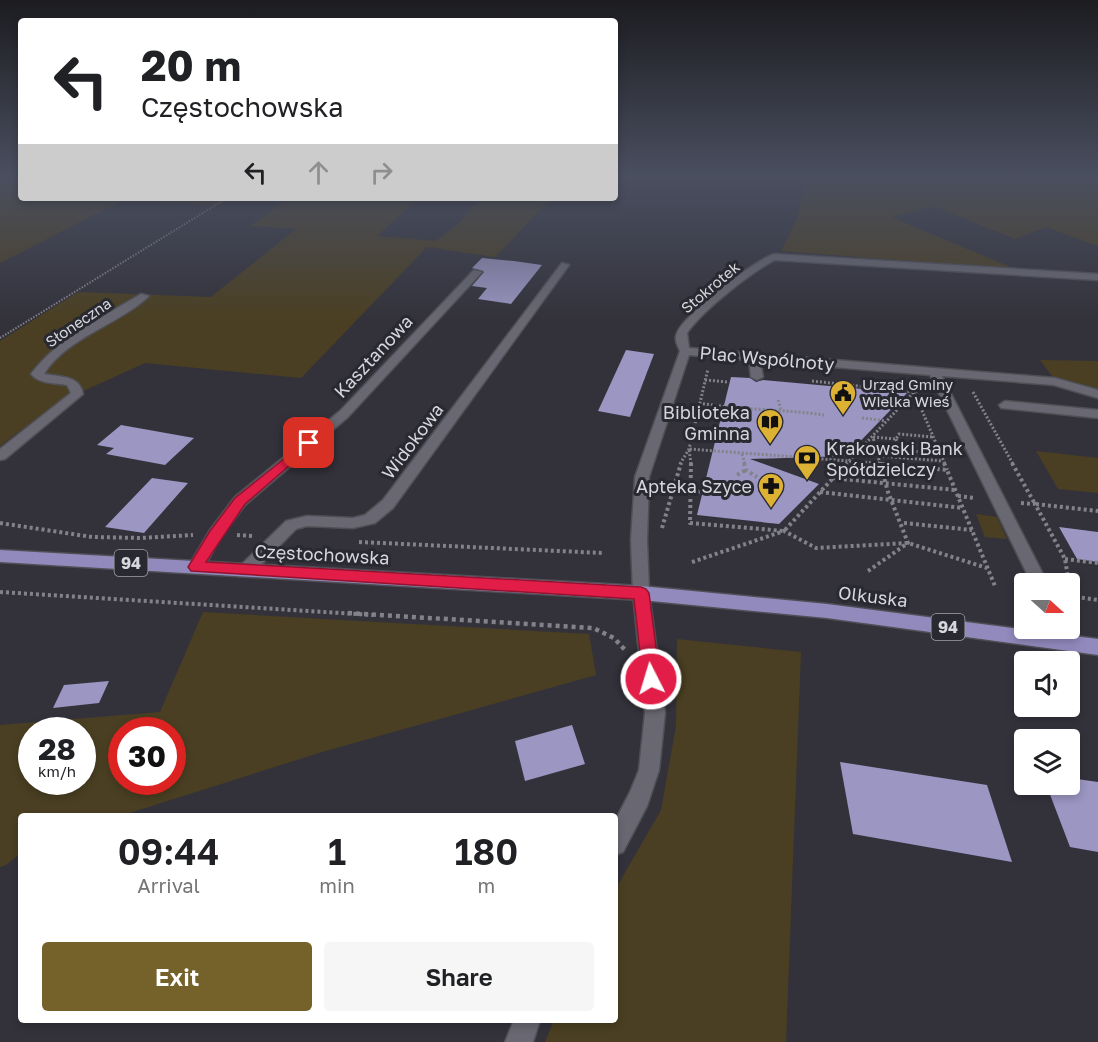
<!DOCTYPE html>
<meta charset="utf-8">
<style>
body{margin:0;font-family:"Golos Text",sans-serif;background:#f6f6f6;color:#202124;height:100vh;display:flex;flex-direction:column;font-size:22px;white-space:nowrap}
*{box-sizing:border-box;margin:0}
p{font-size:20px;color:#757577}
.icon{flex:none;width:33px;height:33px;fill:none;stroke:currentColor;stroke-width:2;stroke-linecap:round;stroke-linejoin:round}
.map{position:relative;flex:1;overflow:hidden}
.side{position:absolute;left:18px;top:813px;width:600px;height:210px;display:flex;flex-direction:column;background:#fff;border-radius:6px;box-shadow:0 3px 9px #0003}
.side>*{flex:none}
.guide{position:absolute;left:18px;top:18px;width:600px;height:183px;border-radius:6px;box-shadow:0 3px 9px #0003;background:#fff;color:#202124;overflow:hidden}
.needle{width:39px;rotate:111deg}
.fabs{position:absolute;left:1014px;top:573px;display:grid;gap:12px}
.fabs a{display:grid;place-items:center;width:66px;height:66px;border-radius:6px;background:#fff;box-shadow:0 3px 9px #0003;font-size:30px}
.speed{position:absolute;left:18px;top:717px;display:flex;gap:12px;font-size:30px;font-weight:700;text-align:center}
.speed>*{display:grid;place-content:center;width:78px;height:78px;border-radius:50%;background:#fff;box-shadow:0 3px 9px #0003;line-height:1}
.speed small{font-size:15px;font-weight:400}
.speed .limit{border:9px solid #d22;background:#fff;color:#111}
.pin{position:absolute;display:grid;place-items:center;width:51px;height:51px;color:#fff;margin:-26px;border-radius:12px;box-shadow:0 3px 9px #0006}
.me{position:absolute;width:66px;margin:-33px;rotate:355deg;stroke-linejoin:round;filter:drop-shadow(0 0 4px #0008)}
.turn{display:flex;align-items:center;gap:21px;height:126px;padding:0 24px;font-size:27px}
.turn .icon{width:78px;height:78px;stroke-width:2.5}
.turn b{display:block;font-size:42px;line-height:51px}
.lanes{display:flex;align-items:center;height:57px;padding:0 24px;background:#0003;justify-content:center;gap:30px;direction:ltr}
.lanes .off{opacity:.35}
.eta{display:flex;justify-content:space-evenly;align-items:center;height:102px;text-align:center}
.eta b{font-size:36px;font-weight:600;line-height:42px}
.cta{display:flex;gap:12px;margin-top:auto;padding:12px 24px}
.cta a{flex:1;height:69px;border-radius:6px;background:#75622b;color:#fff;font-size:24px;font-weight:600;line-height:69px;text-align:center}
.cta a+a{background:#f6f6f6;color:#202124}
.map>svg:first-child{display:block}
</style>
<div class="map">
<svg width="1098" height="1042" viewBox="0 0 1098 1042">
<rect width="100%" height="100%" fill="#33323b"/>
<!-- green -->
<g fill="#4a3f22" fill-rule="evenodd">
<path d="M807 175H1098V246L1046 227 1015 239 933 206 891 217 1015 269 781 251 797 219Z"/>
<path d="M21 176V198H230L218 206 125 199 0 263V184Z"/>
<path d="M289 198H419L377 236 436 241 458 224 481 198H552L495 257 427 247 301 378 145 363 57 403 0 446V341L78 292 211 297 296 229 250 226Z"/>
<path d="M1040 360 1098 361V389L1052 376Z"/>
<path d="M1036 451 1098 458V493L1058 489Z"/>
<path d="M976 514 997 517 1007 539 985 537Z"/>
<path d="M203 612 589 634 596 675 322 752 120 816H21V853L6 865 0 867V725L160 712ZM32 730H82V782H32ZM122 730H172V782H122Z"/>
<path d="M677 639 801 652 786 1042H545L554 1020H615V890L661 810 676 726Z"/>
</g>
<!-- building -->
<g fill="#9b96c2">
<path d="M482 258 514 261 542 265 511 304 478 299 487 288 472 286 484 272 472 268Z"/>
<path d="M626 350 654 354 630 417 598 411Z"/>
<path d="M731 377 750 378 756 382 763 380 907 393 846 456 750 459 819 484 779 524 697 515Z"/>
<path d="M121 425 194 438 165 465 106 454 114 448 97 445Z"/>
<path d="M152 478 188 483 144 533 105 527Z"/>
<path d="M1059 527 1098 532V562L1077 559Z"/>
<path d="M109 681 99 703 53 708 64 685Z"/>
<path d="M572 725 585 764 525 781 515 741Z"/>
<path d="M840 762 987 785 1012 862 853 834Z"/>
<path d="M1070 778 1098 782V852L1070 847 1046 784H1070Z"/>
</g>
<g fill="none" stroke-linecap="round" stroke-linejoin="round">
<!-- minor casing -->
<g stroke="#4f4f56" stroke-width="3">
<g id="minor">
<path d="M774 254 1098 274V280L775 260C751 272 702 311 687 333L689 348 1055 378 1098 390V398L1054 385 942 376 1048 584H1032L930 375 760 361 763 377 757 380 751 377 749 360 689 355 649 477 647 540 649 593 665 713 659 770 647 806 623 852 615 855V821L630 792 639 770 645 713 633 593 631 540 635 477 680 351C677 345 674 339 677 333 685 314 754 261 774 254Z"/>
<path d="M562 263 569 265 393 508 375 523 353 528 307 526 296 529 253 573 247 575 241 573 239 569 241 565 286 521 307 516 353 518 365 515 383 500Z"/>
<path d="M474 270 482 272 348 417 245 505 220 538 202 571 196 573 190 571 188 567 210 530 235 497 340 411Z"/>
<path d="M141 294 149 296C120 324 66 338 44 374 60 377 80 375 83 394L5 459 0 460V449L71 393 67 385C55 383 39 384 31 374 58 338 103 317 141 294Z"/>
<path d="M1005 401 1098 410V418L1001 408 999 405Z"/>
<path d="M1070 625 1078 643 1075 648 1069 651 1063 648 1053 628H1070Z"/>
<path d="M514 1020H540L533 1042H505Z"/>
</g>
</g>
<!-- major casing -->
<g stroke="#4f4f56" stroke-width="3">
<path id="major" d="M0 550 641 586 827 604 1098 639V655L827 618 641 600 0 562Z"/>
</g>
<!-- path-far3 -->
<path stroke="#82828a" stroke-width="2" stroke-dasharray="1.5 1.5" stroke-linecap="butt" d="M0 338 227 198"/>
<!-- path-far2 -->
<g stroke="#82828a" stroke-width="3" stroke-dasharray="2 2" stroke-linecap="butt">
<path d="M705 380 728 382"/>
<path d="M812 381 914 392 924 389"/>
<path d="M914 392 945 464"/>
<path d="M973 392 1013 464"/>
<path d="M778 400 781 409"/>
<path d="M699 403C740 410 782 409 824 415"/>
<path d="M862 418 886 421"/>
<path d="M691 436 715 438"/>
<path d="M896 439 900 450"/>
<path d="M742 454 745 464"/>
<path d="M879 456 943 461"/>
<path d="M902 458 900 450 940 454"/>
<path d="M849 461 887 464"/>
<path d="M849 461 914 392"/>
<path d="M680 464 689 449 708 369"/>
<path d="M691 464 689 449 849 461"/>
<path d="M846 464 849 461"/>
<path d="M880 464 873 437 896 439 899 434 933 437"/>
</g>
<!-- path-far1 -->
<g stroke="#82828a" stroke-width="4" stroke-dasharray="3 3" stroke-linecap="butt">
<path d="M691 463 690 523 784 531 847 463"/>
<path d="M744 463 746 470 757 477"/>
<path d="M871 463 947 470 995 586"/>
<path d="M944 463 947 470"/>
<path d="M1012 463 1035 504 1098 511"/>
<path d="M737 475 746 470"/>
<path d="M832 478 955 490"/>
<path d="M691 491 702 492"/>
<path d="M820 492 963 508"/>
<path d="M958 496 975 498"/>
<path d="M1021 503 1035 504 1065 559 1069 584"/>
<path d="M0 523 92 537 140 538 193 535"/>
<path d="M904 523 972 530"/>
<path d="M662 528 681 463"/>
<path d="M237 535 253 536"/>
<path d="M359 542 603 553"/>
<path d="M1065 559 1098 563"/>
<path d="M692 562 784 531 816 548 908 543 987 568"/>
<path d="M868 571 908 543 888 492 880 463"/>
<path d="M1070 585 1075 596"/>
<path d="M0 592 373 615"/>
<path d="M1070 596 1098 600"/>
</g>
<!-- path -->
<path stroke="#82828a" stroke-width="4.5" stroke-dasharray="4 4" stroke-linecap="butt" d="M348 613 593 628 614 638 626 651"/>
<!-- minor -->
<use href="#minor" fill="#696872" fill-rule="evenodd"/>
<!-- major -->
<use href="#major" fill="#928abd" fill-rule="evenodd"/>
</g>
<!-- sky -->
<linearGradient id="sky" x2="0" y2="1"><stop stop-color="#1c1c20"/><stop offset="0.55" stop-color="#4a4f60"/><stop offset="1" stop-color="#4a4f60" stop-opacity="0"/></linearGradient>
<rect width="1098" height="321" fill="url(#sky)"/>
<!-- route -->
<path fill="#e11d48" stroke="#92132f" stroke-width="1.5" d="M309 439 315 443 313 445 245 504 206 562 641 587 646 589 649 593 660 679 657 685 651 687 645 685 643 679 634 599 191 571 188 567 210 531 235 498Z"/>
<!-- icons -->
<defs>
<g id="civic-pin" transform="scale(1.35)"><path d="M0 17L-7.5 6A9.5 9.5 0 1 1 7.5 6Z" fill="#ddb133" stroke="#292931"/><path d="M-.6-6.5H3V-4.5H.6V-3L4-1V1h2V6H-6V1h2V-1L-.6-3ZM-1.2 2.5V6h2.4V2.5Z" fill="#111"/></g>
<g id="library-pin" transform="scale(1.35)"><path d="M0 17L-7.5 6A9.5 9.5 0 1 1 7.5 6Z" fill="#ddb133" stroke="#292931"/><path d="M-6-4Q-3-5.5-.7-3.5V5Q-3 3-6 4ZM6-4Q3-5.5 .7-3.5V5Q3 3 6 4Z" fill="#111"/></g>
<g id="bank-pin" transform="scale(1.35)"><path d="M0 17L-7.5 6A9.5 9.5 0 1 1 7.5 6Z" fill="#ddb133" stroke="#292931"/><path d="M-6-4H6V4H-6ZM0-2.3a2.3 2.3 0 1 0 0 4.6a2.3 2.3 0 1 0 0-4.6Z" fill="#111"/></g>
<g id="pharmacy-pin" transform="scale(1.35)"><path d="M0 17L-7.5 6A9.5 9.5 0 1 1 7.5 6Z" fill="#ddb133" stroke="#292931"/><path d="M-2-6h4v4h4v4h-4v4h-4v-4h-4v-4h4Z" fill="#111"/></g>
</defs>
<g fill-rule="evenodd">
<use href="#civic-pin" x="843" y="393"/>
<use href="#library-pin" x="770" y="422"/>
<use href="#bank-pin" x="807" y="458"/>
<use href="#pharmacy-pin" x="771" y="486"/>
</g>
<g text-anchor="middle" dominant-baseline="central" stroke-width="6" stroke-linejoin="round" paint-order="stroke">
<!-- far-street labels -->
<g font-size="15" fill="#d6d6dc" stroke="#292931">
<text transform="translate(710 287) rotate(-40)">Stokrotek</text>
<text transform="translate(78 322) rotate(-34)">Słoneczna</text>
</g>
<!-- far-poi labels -->
<g font-size="15" fill="#d6d6dc" stroke="#292931" text-anchor="start">
<text x="862" y="384">Urząd Gminy<tspan x="862" dy="17">Wielka Wieś</tspan></text>
</g>
<!-- shield labels -->
<g fill="#292931" stroke="#a2a2a9" stroke-width="1.5">
<rect x="114.5" y="550" width="33" height="26" rx="4.5"/>
<rect x="931.5" y="614" width="33" height="26" rx="4.5"/>
</g>
<g font-size="16" font-weight="bold" fill="#d6d6dc">
<text x="131" y="563">94</text>
<text x="948" y="627">94</text>
</g>
<!-- street labels -->
<g font-size="18" fill="#d6d6dc" stroke="#292931">
<text transform="translate(373 356) rotate(-47)">Kasztanowa</text>
<text transform="translate(767 358) rotate(5)">Plac Wspólnoty</text>
<text transform="translate(412 441) rotate(-53)">Widokowa</text>
<text transform="translate(322 554) rotate(3)">Częstochowska</text>
<text transform="translate(873 596) rotate(7)">Olkuska</text>
</g>
<!-- poi labels -->
<g font-size="18" fill="#d6d6dc" stroke="#292931" text-anchor="end">
<text x="750" y="412">Biblioteka<tspan x="750" dy="21">Gminna</tspan></text>
<text x="826" y="448" text-anchor="start">Krakowski Bank<tspan x="826" dy="21">Spółdzielczy</tspan></text>
<text x="752" y="486">Apteka Szyce</text>
</g>
</g>
</svg>
<div class="fabs">
<a><svg class="needle" viewBox="-14 -14 28 28"><path d="M0-13l5 13h-10z" fill="#e53935"/><path d="M0 13l5-13h-10z" fill="#757577"/></svg></a>
<a><svg class="icon" aria-label="sound" viewBox="0 0 24 24"><path d="M4 9h4l5-4v14l-5-4H4zM17 9q2 3 0 6"/></svg></a>
<a><svg class="icon" aria-label="layers" viewBox="0 0 24 24"><path d="M12 4l9 5-9 5-9-5zM3 14l9 5 9-5"/></svg></a>
</div>
<div class="speed"><div>28<small>km/h</small></div><div class="limit">30</div></div>
<div class="pin" style="left:309px;top:443px;background:#d93025"><svg class="icon" aria-label="arrive" viewBox="0 0 24 24"><path d="M6 21V4h12l-3 4 3 4H6"/></svg></div>
<svg class="me" style="left:651px;top:679px" viewBox="-20 -20 40 40"><circle r="17" fill="#e11d48" stroke="#fff" stroke-width="3"/><path d="M0-11L8 9 0 5-8 9z" fill="#fff"/></svg>
<div class="guide">
<div class="turn"><svg class="icon" aria-label="left" viewBox="0 0 24 24"><path d="M17 20v-9H6M10 6l-5 5 5 5"/></svg><div><b>20 m</b>Częstochowska</div></div>
<div class="lanes"><svg class="icon" aria-label="left" viewBox="0 0 24 24"><path d="M17 20v-9H6M10 6l-5 5 5 5"/></svg><svg class="icon off" aria-label="ahead" viewBox="0 0 24 24"><path d="M12 20V5M6 11l6-6 6 6"/></svg><svg class="icon off" aria-label="right" viewBox="0 0 24 24"><path d="M7 20v-9h11M14 6l5 5-5 5"/></svg></div>
</div>
<section class="side">
<div class="eta">
<div><b>09:44</b><p>Arrival</p></div>
<div><b>1</b><p>min</p></div>
<div><b>180</b><p>m</p></div>
</div>
<div class="cta"><a>Exit</a><a>Share</a></div>
</section>
</div>
